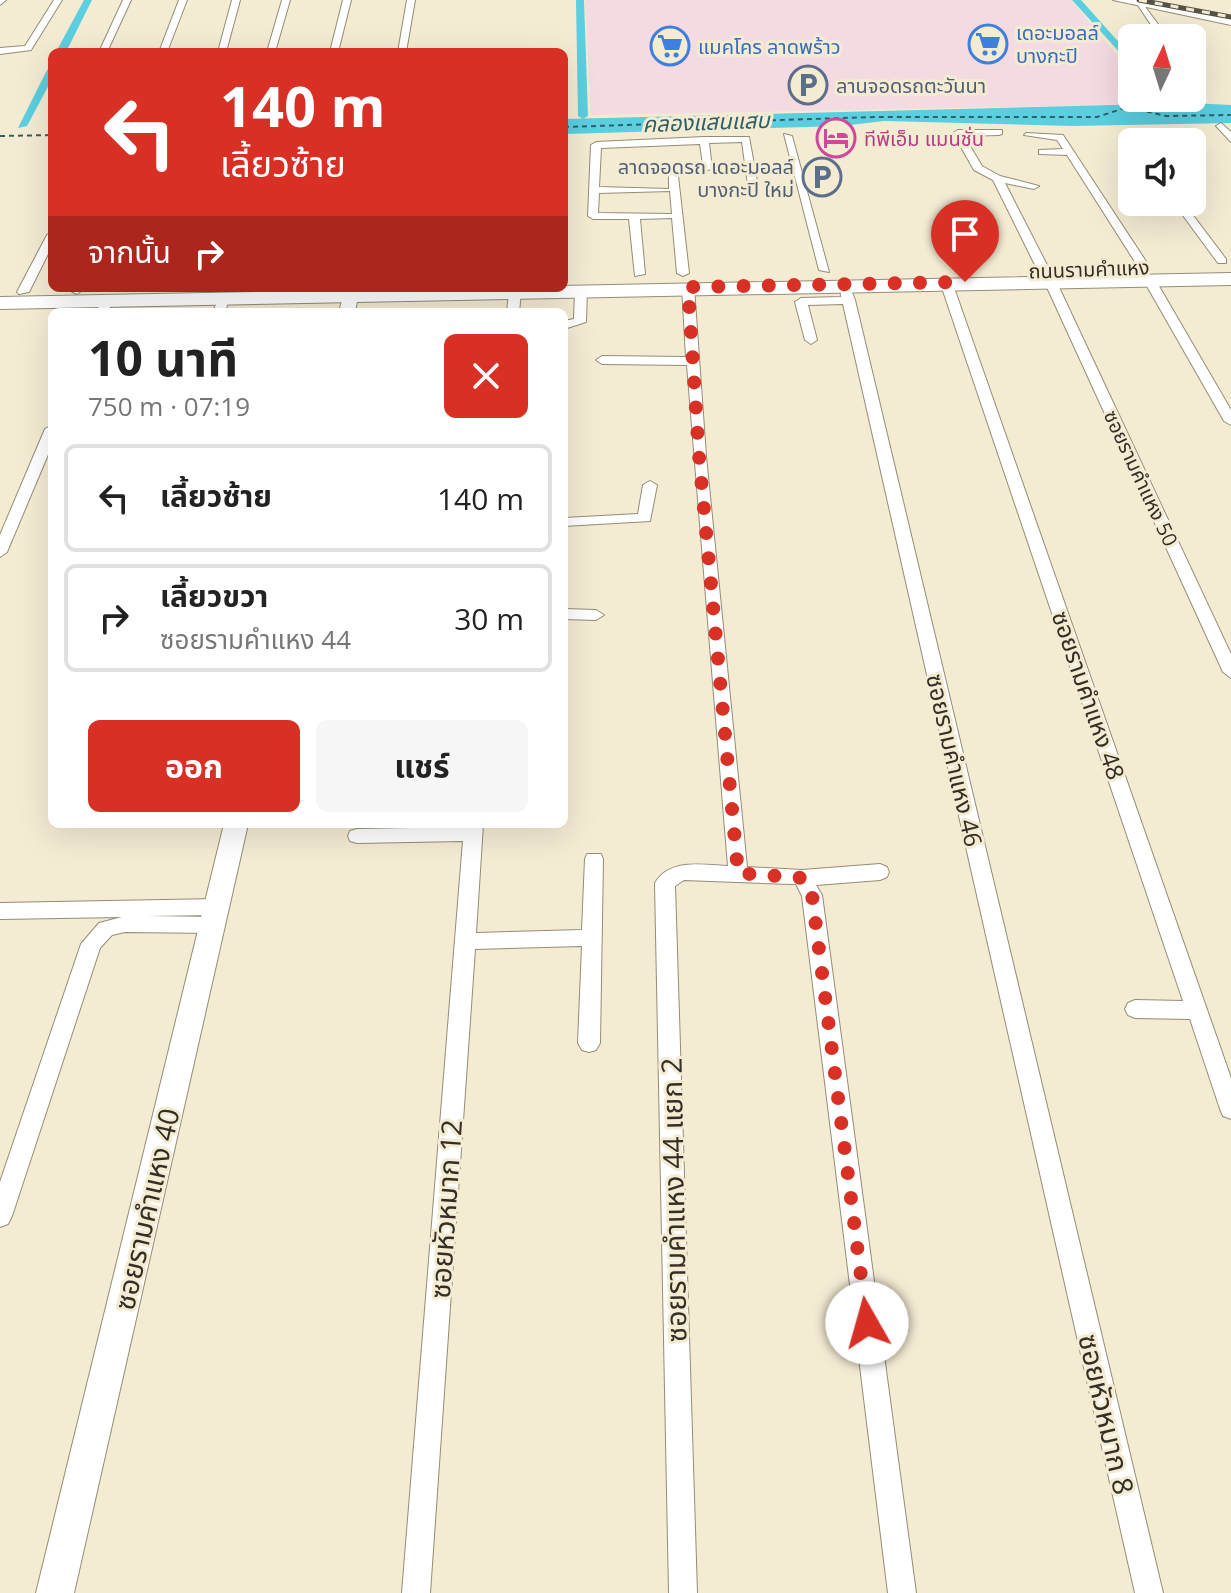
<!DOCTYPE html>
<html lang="th">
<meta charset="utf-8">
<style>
body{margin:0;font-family:"Open Sans","Noto Sans Thai",sans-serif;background:#f6f6f6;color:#222;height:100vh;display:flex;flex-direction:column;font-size:30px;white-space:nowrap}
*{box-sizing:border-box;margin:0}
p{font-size:26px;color:#767676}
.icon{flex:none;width:44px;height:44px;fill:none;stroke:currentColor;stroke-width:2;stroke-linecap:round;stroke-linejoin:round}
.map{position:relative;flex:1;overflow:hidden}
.drawer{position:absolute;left:48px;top:308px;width:520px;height:520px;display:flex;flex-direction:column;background:#fff;border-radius:12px;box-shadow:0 8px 32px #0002}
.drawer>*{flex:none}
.guide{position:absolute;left:48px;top:48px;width:520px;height:244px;border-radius:12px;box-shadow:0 8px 32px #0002;background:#d93025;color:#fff;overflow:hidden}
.needle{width:52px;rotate:4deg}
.tools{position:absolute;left:1118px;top:24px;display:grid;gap:16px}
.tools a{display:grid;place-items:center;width:88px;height:88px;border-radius:12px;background:#fff;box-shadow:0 8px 32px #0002;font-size:40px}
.pin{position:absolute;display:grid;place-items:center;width:68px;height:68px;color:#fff;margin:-82px -34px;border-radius:50% 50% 50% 0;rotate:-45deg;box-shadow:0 0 8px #0007}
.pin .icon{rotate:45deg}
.me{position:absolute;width:88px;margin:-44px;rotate:353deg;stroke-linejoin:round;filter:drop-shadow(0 0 6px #0008)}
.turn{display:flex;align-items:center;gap:28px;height:168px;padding:0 40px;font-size:36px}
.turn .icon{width:104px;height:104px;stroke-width:2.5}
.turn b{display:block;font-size:56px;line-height:68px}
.then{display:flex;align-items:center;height:76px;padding:0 40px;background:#0003;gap:16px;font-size:30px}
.round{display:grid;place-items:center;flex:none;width:84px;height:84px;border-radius:12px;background:#f6f6f6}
.summary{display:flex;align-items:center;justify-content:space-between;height:136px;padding:0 40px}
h1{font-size:48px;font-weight:700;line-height:60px}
.primary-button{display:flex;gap:16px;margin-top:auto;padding:16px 40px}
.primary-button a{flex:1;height:92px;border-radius:12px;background:#d93025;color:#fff;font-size:32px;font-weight:700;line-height:92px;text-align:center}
.primary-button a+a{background:#f6f6f6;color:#222}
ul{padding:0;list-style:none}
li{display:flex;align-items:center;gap:24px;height:108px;margin:0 16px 12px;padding:0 24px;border:4px solid #e0e0e0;border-radius:12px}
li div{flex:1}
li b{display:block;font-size:30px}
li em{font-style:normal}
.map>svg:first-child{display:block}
</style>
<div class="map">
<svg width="1231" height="1593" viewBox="0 0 1231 1593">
<rect width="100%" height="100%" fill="#f4ebd3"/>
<!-- commercial -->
<path fill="#f4dae1" d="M585 0H1071L1132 73V98H1153L1158 104 591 115Z"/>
<!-- water -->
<path fill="#5bcfe0" d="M1190 103 1231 105V123L1072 126 884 121 842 126 564 134V119Z"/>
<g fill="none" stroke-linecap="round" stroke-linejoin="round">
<!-- canal -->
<g fill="#5bcfe0" fill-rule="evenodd">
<path d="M84 0H92L66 52H56Z"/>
<path d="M576 0H584L588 116 583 119 578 116Z"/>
<path d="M1072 0H1081L1132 57V66Z"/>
<path d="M52 67V79L27 126 18 128 47 70Z"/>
</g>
<!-- ferry -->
<g stroke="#2f6068" stroke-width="2" stroke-dasharray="5 4" stroke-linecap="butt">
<path d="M564 127 874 117H1097L1128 107 1166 116 1231 115"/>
<path d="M0 136 52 135"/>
</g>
<!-- minor casing -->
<g stroke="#948c76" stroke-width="2">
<g id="minor">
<path d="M0 0H6L0 5Z"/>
<path d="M54 0H62L31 50 0 54V48L25 46Z"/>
<path d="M123 0H131L107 52H99Z"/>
<path d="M179 0H187L167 52H159Z"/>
<path d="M232 0H240L226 52H218Z"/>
<path d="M282 0H290L275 52H267Z"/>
<path d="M343 0H351L338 52H330Z"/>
<path d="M407 0H415L406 52H398Z"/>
<path d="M1135 1H1141L1168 38H1160Z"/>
<path d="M1221 123 1231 132V142L1216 126Z"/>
<path d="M1002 130V134L999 135 964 136 982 166 1000 176 1039 186 1034 189 1005 183 1047 265 1045 267 1035 265 993 180 974 170 953 133 958 130Z"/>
<path d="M1026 133 1063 135 1147 263 1145 265H1137L1067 155 1039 154V150L1063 149 1057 140 1024 135Z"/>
<path d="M784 134 792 136 829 272 819 270Z"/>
<path d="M704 137H749L759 192 754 195 749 192 742 142 709 143 712 169 678 176 689 273 683 276 677 273 672 218 640 219 645 274 635 276 629 219H593L588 216 591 145 596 142ZM700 144 703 165 669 172V189L599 187 601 148ZM670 191 672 214 598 213 599 193Z"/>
<path d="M1173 202H1183L1226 259V263H1218Z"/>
<path d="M52 232V246L29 292 19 294 17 292 47 235Z"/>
<path d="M1150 278 1156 281 1231 410V425L1224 421 1144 281Z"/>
<path d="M946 279 952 282 1231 1078V1119L1223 1116 1220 1109 1190 1019 1135 1018 1128 1015 1125 1009 1128 1003 1135 1000 1183 1001 940 282Z"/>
<path d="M1051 280 1057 283 1231 654V678L1223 672 1045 283Z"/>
<path d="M840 282H848L855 300 1163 1593H1135L843 304 808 305 817 340 811 344 805 340 795 302 801 298 841 297Z"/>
<path d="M688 284 694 287 706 456 747 867 802 870 880 864 887 867 889 872 887 877 880 880 816 885 822 895 916 1593H888L802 896 796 884H791L684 880 675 886 697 1593H669L655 883C670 858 703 865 728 866L687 365 602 364 596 360 602 356 686 357 682 287Z"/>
<path d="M581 287 587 290 586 322 564 329V321L574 319 575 290Z"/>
<path d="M73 288H85L77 294 71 291Z"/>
<path d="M515 289 521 292 519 312H507L509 292Z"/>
<path d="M219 297 229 299 225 312H213Z"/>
<path d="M103 299 113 301 108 312H96Z"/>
<path d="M52 425V445L7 552 0 557V535L45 429Z"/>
<path d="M650 481 657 485 650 521 564 526V518L638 514 643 485Z"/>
<path d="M564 609 596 610 604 615 596 620 564 619Z"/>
<path d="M465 824H483L476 933 582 930 585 859 587 854H601L603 859 600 1043 596 1050 589 1052 582 1050 578 1043 582 946 475 949 430 1593H402L463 841 357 843 350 841 348 836 350 831 357 829 465 827Z"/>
<path d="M218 899 225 901 228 907 225 913 218 915 147 916 214 917 221 919 224 925 221 931 214 933 125 932 112 935 100 948 12 1216 8 1224 0 1227V1182L81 944 99 923 122 917 0 919V903Z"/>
</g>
</g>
<!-- tertiary casing -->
<g stroke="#948c76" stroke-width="2">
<g id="tertiary">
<path d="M344 293 358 296 355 312H339Z"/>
<path d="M224 824H248L74 1593H36Z"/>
</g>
</g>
<!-- primary casing -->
<g stroke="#948c76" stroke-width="2">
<g id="primary">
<path d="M1113 0H1141L1231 17V25Z"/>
<path d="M1231 273V285L0 309V297Z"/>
</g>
</g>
<!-- minor -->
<use href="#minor" fill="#fff" fill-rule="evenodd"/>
<!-- tertiary -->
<use href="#tertiary" fill="#fff" fill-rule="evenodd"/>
<!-- primary -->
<use href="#primary" fill="#fff" fill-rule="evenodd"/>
<!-- rail casing -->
<g stroke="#575246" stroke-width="5">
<path id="rail" d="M1139 0 1231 17"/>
</g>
<!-- rail -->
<use href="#rail" stroke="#f4ebd3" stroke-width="3" stroke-dasharray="8" stroke-linecap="butt"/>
</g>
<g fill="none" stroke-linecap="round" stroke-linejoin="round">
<!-- route -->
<path stroke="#d93025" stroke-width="14" stroke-dasharray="0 25.2" d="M867 1323 812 895 802 878 738 873 699 456 688 287 965 282"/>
</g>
<!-- icons -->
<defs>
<g id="supermarket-ring" transform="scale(2)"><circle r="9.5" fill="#f4ebd3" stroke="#3f7fe0" stroke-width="1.5"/><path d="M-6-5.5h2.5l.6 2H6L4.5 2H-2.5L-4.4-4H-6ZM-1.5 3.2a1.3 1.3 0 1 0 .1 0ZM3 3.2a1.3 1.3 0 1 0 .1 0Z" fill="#3f7fe0"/></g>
<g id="parking-ring" transform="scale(2)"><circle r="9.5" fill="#f4ebd3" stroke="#5c6f8a" stroke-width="1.5"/><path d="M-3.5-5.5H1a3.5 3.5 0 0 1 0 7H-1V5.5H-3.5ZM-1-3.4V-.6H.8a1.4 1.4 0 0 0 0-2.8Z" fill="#5c6f8a"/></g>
<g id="hotel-ring" transform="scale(2)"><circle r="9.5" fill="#f4ebd3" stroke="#d1479c" stroke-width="1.5"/><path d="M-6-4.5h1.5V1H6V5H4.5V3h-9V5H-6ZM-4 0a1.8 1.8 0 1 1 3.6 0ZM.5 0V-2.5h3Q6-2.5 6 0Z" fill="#d1479c"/></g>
</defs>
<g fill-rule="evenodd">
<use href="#supermarket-ring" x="988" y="44"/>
<use href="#supermarket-ring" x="670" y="46"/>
<use href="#parking-ring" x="808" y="85"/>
<use href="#hotel-ring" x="836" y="138"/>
<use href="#parking-ring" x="822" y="177"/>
</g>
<g text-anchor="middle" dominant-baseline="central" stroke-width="6" stroke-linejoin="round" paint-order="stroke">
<!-- far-shop labels -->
<g font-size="20" fill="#366cbe" stroke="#f4ebd3" text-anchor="start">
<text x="1016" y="32">เดอะมอลล์<tspan x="1016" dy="23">บางกะปิ</tspan></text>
<text x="698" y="46">แมคโคร ลาดพร้าว</text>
</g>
<!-- far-service labels -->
<g font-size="20" fill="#4e5e75" stroke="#f4ebd3" text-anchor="start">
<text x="836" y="85">ลานจอดรถตะวันนา</text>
<text x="794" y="166" text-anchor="end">ลาดจอดรถ เดอะมอลล์<tspan x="794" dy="23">บางกะปิ ใหม่</tspan></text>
</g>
<!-- far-hotel labels -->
<g font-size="20" fill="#b23c85" stroke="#f4ebd3" text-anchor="start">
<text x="864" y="138">ทีพีเอ็ม แมนชั่น</text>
</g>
<!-- far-street labels -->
<g font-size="20" fill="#332f26" stroke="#f4ebd3">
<text transform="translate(1089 269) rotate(-2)">ถนนรามคำแหง</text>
<text transform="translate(1141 478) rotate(65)">ซอยรามคำแหง 50</text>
</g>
<!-- far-water labels -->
<g font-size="22" font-style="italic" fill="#2f6068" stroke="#f4ebd3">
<text transform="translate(706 121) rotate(-2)">คลองแสนแสบ</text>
</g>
<!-- street labels -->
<g font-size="24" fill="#332f26" stroke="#f4ebd3">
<text transform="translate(1089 695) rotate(71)">ซอยรามคำแหง 48</text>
<text transform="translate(955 760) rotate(77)">ซอยรามคำแหง 46</text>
</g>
<!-- near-street labels -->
<g font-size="28" fill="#332f26" stroke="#f4ebd3">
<text transform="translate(673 1200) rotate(-91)">ซอยรามคำแหง 44 แยก 2</text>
<text transform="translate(146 1209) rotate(-77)">ซอยรามคำแหง 40</text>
<text transform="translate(445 1209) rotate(-86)">ซอยหัวหมาก 12</text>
<text transform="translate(1107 1414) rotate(77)">ซอยหัวหมาก 8</text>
</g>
</g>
</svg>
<div class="tools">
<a><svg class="needle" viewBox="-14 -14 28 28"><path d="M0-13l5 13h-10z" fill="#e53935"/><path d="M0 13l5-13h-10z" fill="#767676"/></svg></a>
<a><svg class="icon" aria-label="sound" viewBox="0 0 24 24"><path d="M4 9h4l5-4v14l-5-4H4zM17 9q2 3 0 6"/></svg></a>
</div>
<div class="pin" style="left:965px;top:282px;background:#d93025"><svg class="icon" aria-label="arrive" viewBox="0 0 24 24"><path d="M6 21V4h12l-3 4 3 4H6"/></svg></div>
<svg class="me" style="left:867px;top:1323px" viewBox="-20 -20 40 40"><circle r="19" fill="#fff"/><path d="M0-13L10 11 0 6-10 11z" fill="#d93025"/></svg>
<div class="guide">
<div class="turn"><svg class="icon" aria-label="left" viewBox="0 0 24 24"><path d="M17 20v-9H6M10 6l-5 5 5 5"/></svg><div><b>140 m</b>เลี้ยวซ้าย</div></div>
<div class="then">จากนั้น<svg class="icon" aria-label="right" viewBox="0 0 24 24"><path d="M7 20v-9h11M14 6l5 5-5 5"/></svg></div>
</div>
<section class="drawer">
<div class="summary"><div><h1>10 นาที</h1><p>750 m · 07:19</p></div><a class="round" style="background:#d93025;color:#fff"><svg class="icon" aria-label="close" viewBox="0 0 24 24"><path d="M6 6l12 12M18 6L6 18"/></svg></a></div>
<ul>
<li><svg class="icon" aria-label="left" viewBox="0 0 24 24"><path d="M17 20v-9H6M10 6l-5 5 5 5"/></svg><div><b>เลี้ยวซ้าย</b></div><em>140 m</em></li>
<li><svg class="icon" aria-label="right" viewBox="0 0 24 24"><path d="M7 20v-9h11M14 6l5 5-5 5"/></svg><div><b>เลี้ยวขวา</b><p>ซอยรามคำแหง 44</p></div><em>30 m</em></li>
</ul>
<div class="primary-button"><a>ออก</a><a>แชร์</a></div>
</section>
</div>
